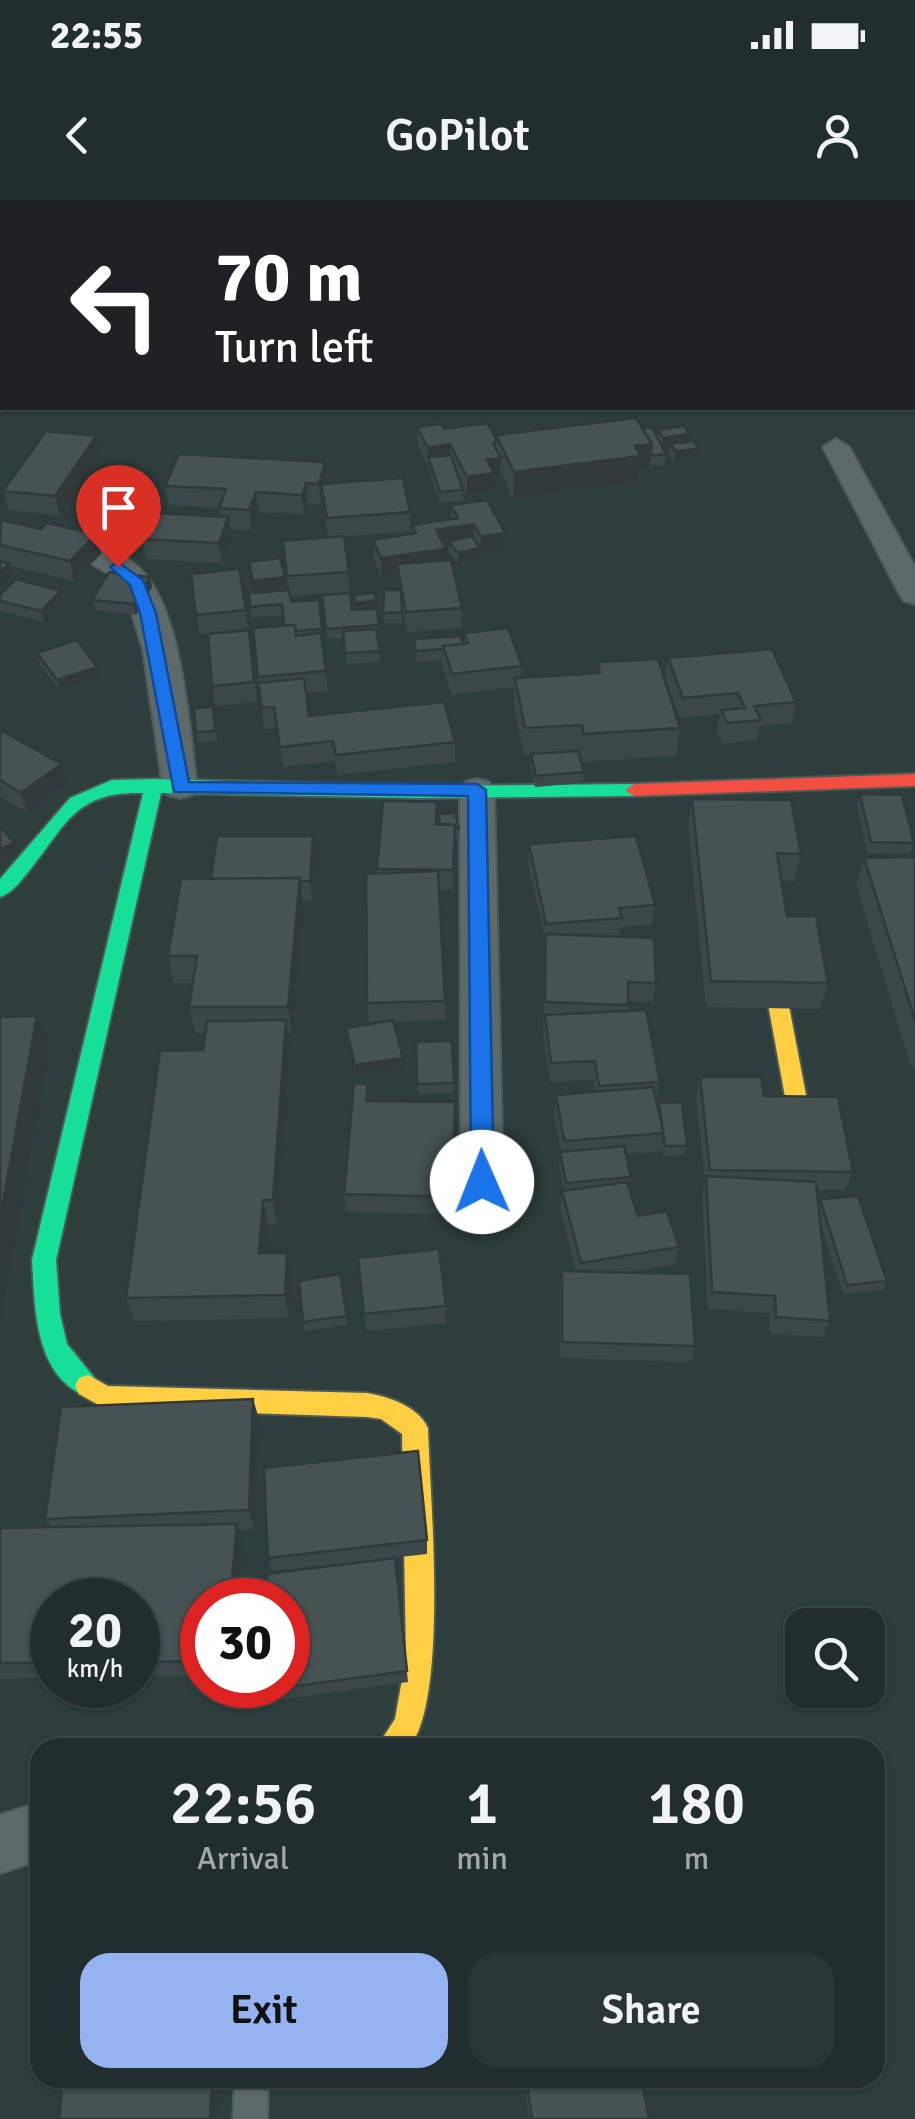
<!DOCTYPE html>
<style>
body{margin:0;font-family:Signika,sans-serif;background:#2a3635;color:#f1f3f6;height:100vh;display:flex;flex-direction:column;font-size:38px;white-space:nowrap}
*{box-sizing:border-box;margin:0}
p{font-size:32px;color:#a2a8aa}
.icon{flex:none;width:55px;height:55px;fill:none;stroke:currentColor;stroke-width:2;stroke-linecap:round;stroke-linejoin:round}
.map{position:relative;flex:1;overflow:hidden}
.panel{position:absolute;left:30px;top:1538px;width:855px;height:350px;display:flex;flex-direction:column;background:#222e2d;border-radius:30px;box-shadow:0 2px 8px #0004,0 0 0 2px #3f4a49}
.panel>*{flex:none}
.guide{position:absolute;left:0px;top:0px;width:915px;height:210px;box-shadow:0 2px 8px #0004,0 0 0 2px #3f4a49;background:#202124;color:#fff;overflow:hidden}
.buttons{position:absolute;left:785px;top:1408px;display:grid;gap:20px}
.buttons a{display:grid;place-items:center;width:100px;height:100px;border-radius:20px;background:#222e2d;box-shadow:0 2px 8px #0004,0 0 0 2px #3f4a49;font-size:50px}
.speed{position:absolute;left:30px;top:1378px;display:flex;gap:20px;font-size:50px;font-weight:700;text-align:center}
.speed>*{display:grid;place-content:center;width:130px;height:130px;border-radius:50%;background:#222e2d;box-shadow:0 2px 8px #0004,0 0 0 2px #3f4a49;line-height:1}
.speed small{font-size:25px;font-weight:400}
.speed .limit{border:15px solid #d22;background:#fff;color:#111}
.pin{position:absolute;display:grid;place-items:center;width:85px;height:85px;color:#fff;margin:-102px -42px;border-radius:50% 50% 50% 0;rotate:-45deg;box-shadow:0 0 10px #0007}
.pin .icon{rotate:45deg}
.me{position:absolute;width:110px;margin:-55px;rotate:359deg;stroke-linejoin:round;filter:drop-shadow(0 0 8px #0008)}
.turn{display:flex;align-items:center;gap:35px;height:210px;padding:0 50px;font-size:45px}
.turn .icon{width:130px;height:130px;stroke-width:2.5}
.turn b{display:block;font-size:70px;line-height:85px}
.eta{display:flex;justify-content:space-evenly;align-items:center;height:170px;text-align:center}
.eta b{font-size:60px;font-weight:600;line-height:70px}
.action{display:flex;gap:20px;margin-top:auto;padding:20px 50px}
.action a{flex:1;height:115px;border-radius:30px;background:#95b2f1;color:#111;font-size:40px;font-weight:600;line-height:115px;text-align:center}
.action a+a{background:#2a3635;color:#f1f3f6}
.status{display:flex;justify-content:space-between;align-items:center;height:70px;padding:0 50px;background:#222e2d;direction:ltr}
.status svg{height:28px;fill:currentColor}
header{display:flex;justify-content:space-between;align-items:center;height:130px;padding:0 50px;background:#222e2d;font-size:45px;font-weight:600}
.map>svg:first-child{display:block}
</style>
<div class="status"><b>22:55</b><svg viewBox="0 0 49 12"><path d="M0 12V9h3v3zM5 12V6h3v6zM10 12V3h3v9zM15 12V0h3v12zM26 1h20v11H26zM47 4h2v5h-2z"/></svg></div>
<header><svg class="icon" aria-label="back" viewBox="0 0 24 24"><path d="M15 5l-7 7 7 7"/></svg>GoPilot<svg class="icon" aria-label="person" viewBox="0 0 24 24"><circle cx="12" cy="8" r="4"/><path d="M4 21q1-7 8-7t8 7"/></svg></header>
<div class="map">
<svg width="915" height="1919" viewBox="0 0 915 1919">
<rect width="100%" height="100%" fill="#2d3e3c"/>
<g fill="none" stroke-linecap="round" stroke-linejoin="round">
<!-- lane casing -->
<g stroke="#4d5a58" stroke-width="4">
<path id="lane" d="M235 1878H268L267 1919H233Z"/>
</g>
<!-- street casing -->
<g stroke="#4d5a58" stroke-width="4">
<g id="street">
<path d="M836 239 849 247 915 367V404L904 401 900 395 823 247Z"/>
<path d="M0 328C45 331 104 336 138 367 183 407 189 529 197 587L192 595 180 598 168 595 163 587 143 450 124 387C92 354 44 348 0 346Z"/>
<path d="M477 579 489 582 494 590 503 982 497 994 482 1000 467 994 461 982 460 590 465 582Z"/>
<path d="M40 1602V1660L0 1673V1615Z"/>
</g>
</g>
<!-- fast casing -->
<g stroke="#4d5a58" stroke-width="4">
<path id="fast" d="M154 579 421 586 634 584 643 590 634 596 421 598 161 593 56 1060 60 1114 67 1144 101 1186 97 1194 88 1197C34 1177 35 1107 32 1060L143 593C75 591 67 624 29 671 21 681 12 693 0 697V679L70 598 112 580Z"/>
</g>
<!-- slow casing -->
<g stroke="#4d5a58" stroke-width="4">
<g id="slow">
<path d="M766 731 776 738 820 968 817 974H801L798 968 756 738Z"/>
<path d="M88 1175 108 1186 367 1193C389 1197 418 1206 428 1228 430 1297 449 1498 409 1548H376L395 1519 406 1457 402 1234 381 1219 367 1217 104 1208 79 1194 75 1186 79 1178Z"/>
</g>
</g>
<!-- jam casing -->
<g stroke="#4d5a58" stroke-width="4">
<path id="jam" d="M915 574V586L634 596 625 590 634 584Z"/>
</g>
<!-- lane -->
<use href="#lane" fill="#5e6a69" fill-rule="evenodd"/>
<!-- street -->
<use href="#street" fill="#5e6a69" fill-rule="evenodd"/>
<!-- fast -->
<use href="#fast" fill="#16e098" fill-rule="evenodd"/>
<!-- slow -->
<use href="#slow" fill="#ffcf43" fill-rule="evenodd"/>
<!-- jam -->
<use href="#jam" fill="#f24e42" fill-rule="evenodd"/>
</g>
<!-- wall -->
<g fill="#3c4747">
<path d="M417 227 444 229 496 239V235L642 228 657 237 658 230 688 242 698 249 697 259 674 262 669 254 670 247 663 248 666 254 665 265 650 266 649 270 639 272 638 283 513 299 501 273 500 278 493 279V292L467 296 461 284 463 290V301L440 303 428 267 418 246Z"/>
<path d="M100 256 60 316 9 310 3 291Z"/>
<path d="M327 282 326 284 410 312V332L344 336 350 392 290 396 291 402 319 400 328 491 306 493 309 516 455 542V562L337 575 335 561 283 567 277 528 264 529 258 477 284 426 283 415 251 418 249 393 289 390 283 341 328 337 322 297 321 304 307 303 304 314 258 312 252 330 230 329 231 337 222 363 146 359 142 339 220 316 219 308 169 305 165 286Z"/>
<path d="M159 301 145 328 97 324 94 314Z"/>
<path d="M451 305 505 333 504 353 480 357V359L458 364 449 352V348L446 349V360L462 408V428L407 432 401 402 402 423H384L383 413 399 390 398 376 382 378 374 360 373 340 412 334V325L451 319Z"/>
<path d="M0 321 41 329 96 334 101 354 74 381 10 366 12 374 0 387Z"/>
<path d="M239 369 248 430 218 433 252 451 257 502 215 506 212 486 208 434 199 435 191 374Z"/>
<path d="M150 377 152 387 136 415 95 410 92 400Z"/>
<path d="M0 395 63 401 44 422 0 411Z"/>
<path d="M322 395 352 410H356L354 395 377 411 380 462 346 464 344 438 327 439Z"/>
<path d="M464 433 522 466 521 478 597 473 598 462 680 528 676 556 582 562 580 552H578L584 572 583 583 535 587 530 565 531 555 524 556 514 506V487L452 495 443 467V460L416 462 414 439 464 444Z"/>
<path d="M37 453 97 467 99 478 60 491 40 464Z"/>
<path d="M668 458 796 502 792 523 760 526 757 540 723 544 717 530 720 514 680 518 665 478Z"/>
<path d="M215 517 217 541 198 543 196 532Z"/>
<path d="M0 530 62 564 68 584 28 613 0 597Z"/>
<path d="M860 594 914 643 910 654 867 653 857 605Z"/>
<path d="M692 599 801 654 794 681H781L787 716 828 783 820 809 706 807 688 626Z"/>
<path d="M438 614 459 628V639H455L453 690H439L446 820 393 822 403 858V868L356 876 346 828 380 822 369 823 367 803 377 669 438 624Z"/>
<path d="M313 636 315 656 312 701H303L292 833H288L290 846 277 1024H268L266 1053 292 1077 289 1118 134 1121 126 1098 203 850 205 833H195L189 807 193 783H174L168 756 211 679Z"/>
<path d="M529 644 655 705 652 725 620 727 619 737 656 783 653 802 628 801V811L660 882 656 901 658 908 659 903 687 946 685 955 663 956 662 946 661 951 626 954 631 977 629 987 638 1016 679 1047 675 1065 626 1072 695 1146 691 1162 560 1158V1088L562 1071H576L560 1009 562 991H564L559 962 561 952 554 914 556 895 595 892 593 880 550 882 543 834 546 743 528 664Z"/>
<path d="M915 657V867L911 868 856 685 864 658Z"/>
<path d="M452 841 454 893 418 894 416 842Z"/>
<path d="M700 877 764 896 853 972 845 990H817L818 1003 820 999 887 1081 883 1090 843 1094 820 1022 830 1121 823 1137 770 1134 769 1113 708 1109 702 994 705 981 696 896Z"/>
<path d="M368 884 369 901 455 902 452 1015 346 1012 344 994Z"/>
<path d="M358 1058 446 1106V1123L366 1131Z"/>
<path d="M340 1074 348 1125 304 1131 303 1122Z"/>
<path d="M253 1199 259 1220 255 1329 238 1330 243 1343 202 1400V1476L138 1477V1400H52V1478L0 1479V1328L51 1327 45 1319Z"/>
<path d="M427 1340V1354L272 1371 268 1358Z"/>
<path d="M395 1358 408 1482 277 1500 273 1489Z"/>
<path d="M523 1878H641L649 1919H529Z"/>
</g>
<!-- shaded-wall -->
<g fill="#313a39">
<path d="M2 46V85L0 87V47Z"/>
<path d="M2 179V208H8L9 212 0 220V182Z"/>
<path d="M689 234 688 245 671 244 670 247 662 248 663 238Z"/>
<path d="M96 236 100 256 60 316 55 296Z"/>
<path d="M495 243V259L501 258 500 278 493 279V292L467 296V277Z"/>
<path d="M450 244V264L428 257V267V248Z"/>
<path d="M652 244 649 270 639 272 638 283 513 299 514 272Z"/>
<path d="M698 249 697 259 674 262 675 251Z"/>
<path d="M325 262 327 282 323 295 321 284 322 297 321 304 319 284Z"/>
<path d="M306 283 307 303 304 314 302 295Z"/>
<path d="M157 291 159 301 145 328 143 318Z"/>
<path d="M256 292 258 312 252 330 249 310Z"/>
<path d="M228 317 231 337 222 363 219 343Z"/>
<path d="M474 324V344L449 342V348L446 349V369L397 364 398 376 382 378 381 358 436 330Z"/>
<path d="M505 333 504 353 480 357V359L458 364V353L480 348 481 337Z"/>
<path d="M96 334 101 354 74 381 70 361Z"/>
<path d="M9 363 12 374 0 387V373Z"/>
<path d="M150 377 152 387 136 415 134 404Z"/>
<path d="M285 377 286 388 254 392 253 381Z"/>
<path d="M61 391 63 401 44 422 41 411Z"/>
<path d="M377 400V411L357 414 356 403Z"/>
<path d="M97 467 99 478 60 491 57 480Z"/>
<path d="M62 564 68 584 28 613 21 593Z"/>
<path d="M313 636 315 656 312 701 310 681Z"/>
<path d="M14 643 17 654 0 661V649Z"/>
<path d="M300 678 303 705 292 833 288 807Z"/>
<path d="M37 816 49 847 0 1123V1018Z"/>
<path d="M286 820 290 846 277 1024 273 1000Z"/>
<path d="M403 858V868L356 876 355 865Z"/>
<path d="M263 1000 268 1024 264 1077 259 1053Z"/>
<path d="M287 1053 292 1077 289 1118 285 1095Z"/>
<path d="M253 1199 259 1220 255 1329 249 1310Z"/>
<path d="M237 1324 243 1343 238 1400H230Z"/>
<path d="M212 1878H220L219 1919H210Z"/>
</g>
<!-- building -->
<g fill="#465352" stroke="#313a39" stroke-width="2.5">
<path d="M0 0 37 1 74 0 70 2H2V46L0 47Z"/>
<path d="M0 120 2 121V150L0 149Z"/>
<path d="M0 160 2 161V179L0 182Z"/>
<path d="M636 218 652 244 635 246 641 256 514 272 496 235Z"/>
<path d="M488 223 496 239 495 243 493 244 501 258 487 260 494 273 467 277 450 244 428 248 417 227 441 224 444 229Z"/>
<path d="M684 226 689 234 663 238 658 230Z"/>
<path d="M652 227 666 254 651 256 652 244 642 228Z"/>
<path d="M46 231 96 236 55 296 3 291Z"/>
<path d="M694 241 698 249 675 251 671 244Z"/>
<path d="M179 254 325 262 319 284 306 283 302 295 256 292 249 310 219 308 226 289 165 286Z"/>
<path d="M451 255 463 290 440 292 428 257Z"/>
<path d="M403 278 410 312 327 318 321 284Z"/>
<path d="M110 287 157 291 143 318 94 314Z"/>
<path d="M487 300 505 333 481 337 474 324 436 330 446 349 381 358 373 340 416 333 412 325 458 318 451 305Z"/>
<path d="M153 313 228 317 219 343 142 339Z"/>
<path d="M1 320 41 329 47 323 96 334 70 361 0 345Z"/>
<path d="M344 336 349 372 287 376 283 341Z"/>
<path d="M472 336 480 348 458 353 449 342Z"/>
<path d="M280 358 285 377 253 381 249 362Z"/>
<path d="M451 360 462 408 406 412 397 364Z"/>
<path d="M0 361 9 363 0 373Z"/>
<path d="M239 369 246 410 196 415 191 374Z"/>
<path d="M109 372 150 377 134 404 92 400Z"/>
<path d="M16 379 61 391 41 411 0 401V395Z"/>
<path d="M289 390 291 402 319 400 322 429 295 431V425L284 426 282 404 250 407 249 393Z"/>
<path d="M384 390H401L402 412 383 413Z"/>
<path d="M350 393 352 410 377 409 379 425 326 429 322 395Z"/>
<path d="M374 393 377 400 356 403 354 395Z"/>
<path d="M295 425 296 436 321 433 326 471 258 477 253 428Z"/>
<path d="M508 428 522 466 452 474 443 446 468 443 464 433Z"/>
<path d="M376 429 380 451 345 453 343 431Z"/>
<path d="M249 430 254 482 212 486 208 434Z"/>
<path d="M461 436 463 444 443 446 444 449 416 451 414 439Z"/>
<path d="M77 440 97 467 57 480 37 453Z"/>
<path d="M772 449 796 502 754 506 761 520 727 523 721 510 745 508 738 493 683 498 668 458Z"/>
<path d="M658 459 680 528 584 534 582 525 525 528 515 478 600 473 598 462Z"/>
<path d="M304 478 309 516 444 502 455 542 336 555 333 541 280 547 274 507 262 508 258 483Z"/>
<path d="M213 507 215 531 196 532 194 508Z"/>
<path d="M0 530 62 564 21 593 0 580Z"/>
<path d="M578 551 584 572 536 576 531 554Z"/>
<path d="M860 594 902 595 914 643 871 642Z"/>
<path d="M692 599 791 600 801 654 777 653 787 716H816L828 783 711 781Z"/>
<path d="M383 601 437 602 436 624 455 625 453 670 377 669Z"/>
<path d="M455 613 459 628 455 629V625L440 624 438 614Z"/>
<path d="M0 626 14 643 0 649Z"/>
<path d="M217 636H313L310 681H300V678L211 679Z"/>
<path d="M636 636 655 705 619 708 622 718 546 724 529 644Z"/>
<path d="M915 657V820L864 658Z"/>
<path d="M438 671 445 801 367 803 366 674Z"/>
<path d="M300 678 288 807H189L197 756H168L181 679Z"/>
<path d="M546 734 654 738 656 783 628 782V805L545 802Z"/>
<path d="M646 810 660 882 599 886 595 861 551 863 545 815Z"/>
<path d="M37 816 0 1018V817Z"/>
<path d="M286 820 273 1000H263L259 1053H287L285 1095 126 1098 160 851 203 850 207 821Z"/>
<path d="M393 820 403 858 355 865 346 828Z"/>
<path d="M452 841 454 883 417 884 416 842Z"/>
<path d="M700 877H761L764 896 838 897 853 972 710 970Z"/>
<path d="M354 883 368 884 366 901 455 902 452 997 344 994Z"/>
<path d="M653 887 664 933 564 941 556 895Z"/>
<path d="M682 902 687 946H665L659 903Z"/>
<path d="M624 946 631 977 566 983 560 952Z"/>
<path d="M706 976 816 982 830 1121 776 1117 775 1096 712 1092Z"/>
<path d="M627 982 638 1016 667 1011 679 1047 581 1063 562 991Z"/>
<path d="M858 996 887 1081 847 1085 820 999Z"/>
<path d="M439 1049 446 1106 364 1114 358 1058Z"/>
<path d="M562 1071 690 1074 695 1146 562 1142Z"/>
<path d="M340 1074 347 1116 303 1122 299 1081Z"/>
<path d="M253 1199 249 1310 45 1319 61 1207Z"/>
<path d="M418 1251 427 1340 268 1358 264 1268Z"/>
<path d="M237 1324 230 1400H202V1461L138 1462V1400H52V1463H0V1328Z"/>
<path d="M395 1358 407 1471 273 1489V1485H288V1400H268L267 1374Z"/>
<path d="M63 1878H212L210 1919H59Z"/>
<path d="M526 1878H641L649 1919H532Z"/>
</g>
<!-- route -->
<path fill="#1a73e8" stroke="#114b97" stroke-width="2.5" d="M118 362 143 380 156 413 189 582 477 584 486 590 494 982 491 989H474L471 982 468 596 174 592 140 413 130 385 110 367Z"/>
</svg>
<div class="buttons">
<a><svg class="icon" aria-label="search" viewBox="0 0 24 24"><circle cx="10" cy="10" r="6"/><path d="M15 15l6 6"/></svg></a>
</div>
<div class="speed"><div>20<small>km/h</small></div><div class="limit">30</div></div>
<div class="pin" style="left:118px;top:367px;background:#d93025"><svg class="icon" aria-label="arrive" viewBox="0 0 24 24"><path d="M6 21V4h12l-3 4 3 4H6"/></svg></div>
<svg class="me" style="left:482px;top:982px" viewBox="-20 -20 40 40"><circle r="19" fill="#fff"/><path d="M0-13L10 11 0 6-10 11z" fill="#1a73e8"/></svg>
<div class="guide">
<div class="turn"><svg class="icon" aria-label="left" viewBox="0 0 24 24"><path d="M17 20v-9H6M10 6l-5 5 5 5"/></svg><div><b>70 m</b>Turn left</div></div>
</div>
<section class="panel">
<div class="eta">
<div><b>22:56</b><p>Arrival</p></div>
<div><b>1</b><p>min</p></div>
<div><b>180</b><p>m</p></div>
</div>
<div class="action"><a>Exit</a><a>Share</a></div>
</section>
</div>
